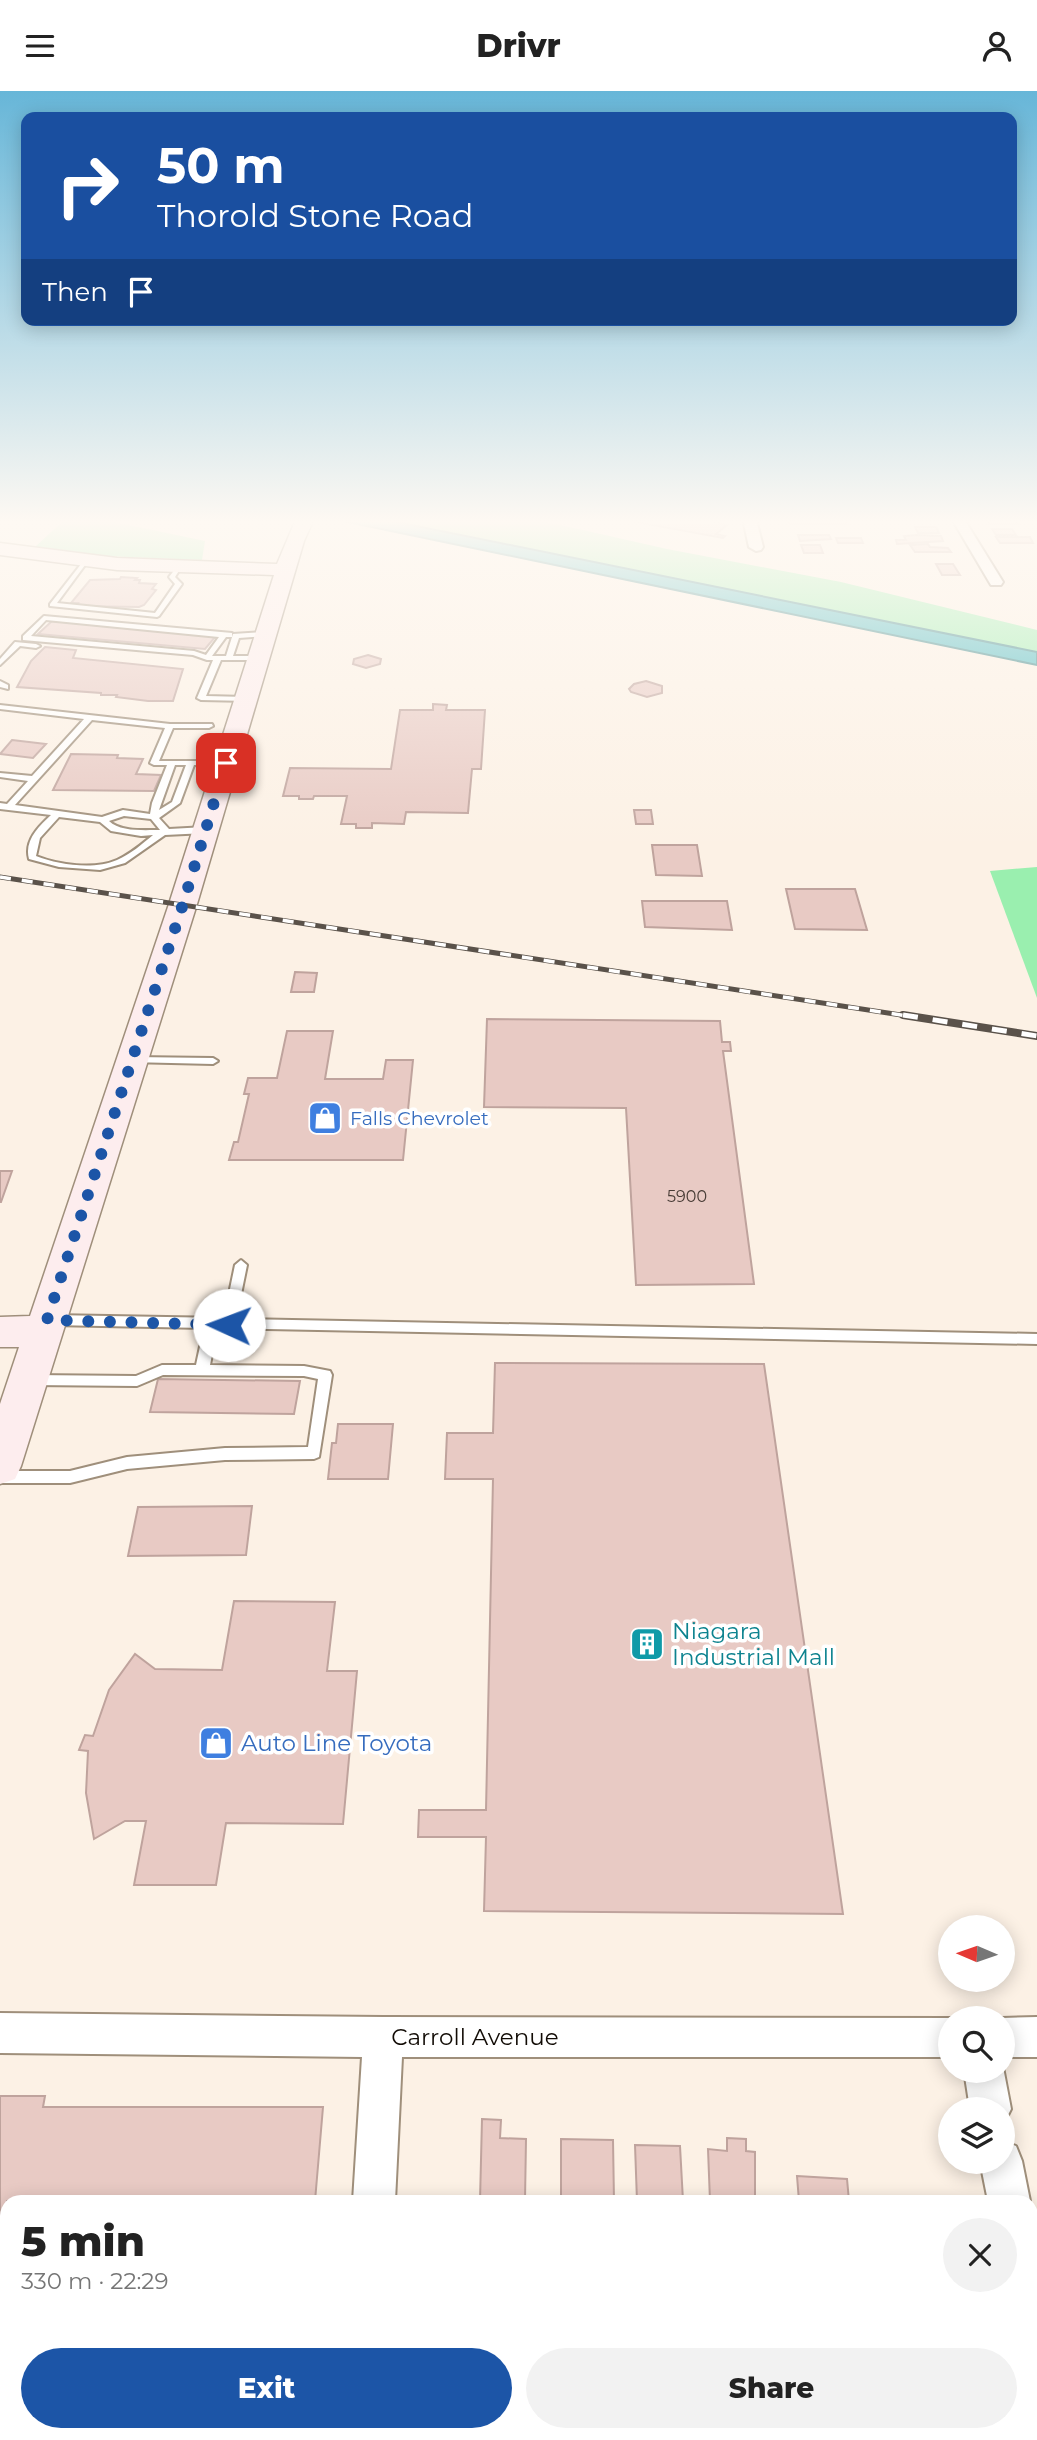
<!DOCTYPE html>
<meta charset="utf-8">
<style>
body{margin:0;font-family:Montserrat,sans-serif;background:#f2f2f2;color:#222;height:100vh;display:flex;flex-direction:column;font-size:26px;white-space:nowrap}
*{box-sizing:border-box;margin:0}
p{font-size:23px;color:#767676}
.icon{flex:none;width:38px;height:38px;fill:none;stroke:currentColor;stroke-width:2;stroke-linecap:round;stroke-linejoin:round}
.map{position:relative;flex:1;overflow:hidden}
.drawer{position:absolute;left:0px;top:2104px;width:1038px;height:247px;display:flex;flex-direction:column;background:#fff;border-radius:21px 21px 0 0;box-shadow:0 4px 18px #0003}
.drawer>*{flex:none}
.top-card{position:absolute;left:21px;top:21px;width:996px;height:214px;border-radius:14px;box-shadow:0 4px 18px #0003;background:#1a4fa0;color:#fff;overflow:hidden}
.needle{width:46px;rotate:272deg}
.controls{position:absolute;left:938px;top:1824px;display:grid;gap:14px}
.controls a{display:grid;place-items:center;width:77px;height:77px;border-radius:50%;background:#fff;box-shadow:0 4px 18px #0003;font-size:35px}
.pin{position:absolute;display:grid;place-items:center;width:60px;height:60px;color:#fff;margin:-30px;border-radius:14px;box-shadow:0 4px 10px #0006}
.me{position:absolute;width:77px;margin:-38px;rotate:272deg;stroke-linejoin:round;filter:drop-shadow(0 0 5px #0008)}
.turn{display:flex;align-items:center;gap:24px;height:147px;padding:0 21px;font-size:32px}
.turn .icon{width:91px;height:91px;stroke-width:2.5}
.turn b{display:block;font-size:49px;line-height:60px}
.then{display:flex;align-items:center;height:66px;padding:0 21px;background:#0003;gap:14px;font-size:26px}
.round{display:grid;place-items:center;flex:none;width:74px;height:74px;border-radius:37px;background:#f2f2f2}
.overview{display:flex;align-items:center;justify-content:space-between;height:119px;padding:0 21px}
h1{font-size:42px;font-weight:800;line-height:52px}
.button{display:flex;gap:14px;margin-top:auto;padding:14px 21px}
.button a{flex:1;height:80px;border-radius:42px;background:#1c55a7;color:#fff;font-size:28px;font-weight:800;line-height:80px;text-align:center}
.button a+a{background:#f2f2f2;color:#222}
header{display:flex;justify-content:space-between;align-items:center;height:91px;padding:0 21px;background:#fff;font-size:32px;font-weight:800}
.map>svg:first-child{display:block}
</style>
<header><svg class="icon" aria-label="menu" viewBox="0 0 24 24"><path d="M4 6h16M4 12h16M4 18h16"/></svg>Drivr<svg class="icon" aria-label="person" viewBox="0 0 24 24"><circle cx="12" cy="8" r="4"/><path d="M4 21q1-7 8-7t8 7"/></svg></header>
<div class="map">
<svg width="1037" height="2349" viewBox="0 0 1037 2349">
<rect width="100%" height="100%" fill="#fcf1e5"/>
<!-- green -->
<g fill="#9aefaf">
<path d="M65 428H100L205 450 202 469 104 465 35 456Z"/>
<path d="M383 428H534L667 458 841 491 1037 539V563Z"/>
<path d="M1037 776V907L990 780Z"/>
</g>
<!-- water -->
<path fill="#46b9c1" stroke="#368589" stroke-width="2" d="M333 428H382L1037 561V574Z"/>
<!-- building -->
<g fill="#e8cac4" stroke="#bfa39d" stroke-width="2">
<path d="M620 428H718L714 431 727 434 716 443 725 445 723 447Z"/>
<path d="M814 428H844L847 433H790L788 429Z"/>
<path d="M989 428H1012L1019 433H989L986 429Z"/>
<path d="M915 436H936L939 442H918Z"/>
<path d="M992 438H1012L1016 444H996Z"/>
<path d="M798 444H829L831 448 800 450Z"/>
<path d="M916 444 941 445 943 450 897 453 896 449H906L904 445Z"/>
<path d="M996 446H1030L1033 452H1000Z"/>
<path d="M836 447H861L863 452H838Z"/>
<path d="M928 453 930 456 948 457 951 461H915L910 454Z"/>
<path d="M801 454H820L823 462H804Z"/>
<path d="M936 473H953L960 484H942Z"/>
<path d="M121 486 137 487 135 489H140L139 492 156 493 152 498 156 499 144 514 139 516 76 515 78 512H71L90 489 120 488Z"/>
<path d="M52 530 216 545 205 558 38 543Z"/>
<path d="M45 556 76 559 73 567 183 578 173 610H148L116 606 117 604H101V602L17 596 31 570Z"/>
<path d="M368 564 381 568 380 573 366 577 353 573 354 568Z"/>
<path d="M646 590 662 595V602L647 606 631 601 629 598 634 593Z"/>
<path d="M433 613 447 614 446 619H485L481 678H472L468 722 406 721 404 733 372 732V737H356V733H341L347 705H314L313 708H299V705H283L290 677 391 678 400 619H433Z"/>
<path d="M12 649 46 653 33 667 0 663Z"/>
<path d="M71 663 118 664 117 667 143 668 136 683 161 684 154 700 53 699Z"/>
<path d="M634 719H651L653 733H636Z"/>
<path d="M652 754H697L702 785 656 784Z"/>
<path d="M786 798H855L867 839 795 838Z"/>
<path d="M642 810H727L732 839 645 836Z"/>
<path d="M295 881 317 882 314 901H291Z"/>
<path d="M487 928 720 930 722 951H730L731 960H723L754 1193 636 1194 626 1017 484 1016Z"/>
<path d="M287 940H333L325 988H383L386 969H413L403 1069H229L234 1051H238L249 1003H244L248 987H277Z"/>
<path d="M0 1080H12L1 1111H0Z"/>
<path d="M495 1272 764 1273 843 1823 484 1820 486 1746H418L419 1719H486L493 1388H445L447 1342H493Z"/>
<path d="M158 1288 300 1290 294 1323 150 1321Z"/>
<path d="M338 1333H393L388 1388H328L332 1352H336Z"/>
<path d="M252 1415 246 1464 128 1465 138 1416Z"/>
<path d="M234 1510 335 1511 327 1580H357L343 1733 226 1732 216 1794H134L146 1730H125L94 1748 86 1702 88 1660 79 1659 85 1644 93 1645 109 1599 135 1563 155 1578 222 1579Z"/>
<path d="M0 2005H45L43 2016H323L315 2110H7V2155H0Z"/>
<path d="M482 2028 501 2029 500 2047 526 2048 525 2110H480Z"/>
<path d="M727 2047 746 2048V2060L755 2061V2110H710L708 2058 727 2060Z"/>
<path d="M561 2048 613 2049 614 2110H561Z"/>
<path d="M635 2054 680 2055 683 2110H637Z"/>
<path d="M797 2085 847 2088 849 2110H799Z"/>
<path d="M166 2343H296L295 2349H157L158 2345Z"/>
<path d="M493 2343H581L582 2349H493Z"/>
</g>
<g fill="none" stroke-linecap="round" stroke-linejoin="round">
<!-- lane casing -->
<g stroke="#9f8f7b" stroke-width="4">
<g id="lane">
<path d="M85 468 88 470 57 512 155 522 175 493 169 486 179 473 182 475 175 486 182 493 159 525 157 526 50 515V513Z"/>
<path d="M44 525 232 542V546H226L212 565H226L233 543 266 541 270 543 266 545 239 547 233 565H259L263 567 259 569H221L206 605 246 606 250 608 249 610 201 609 197 607 213 569H207L193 564 23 549V545ZM46 529 219 546 206 564 194 560 31 545Z"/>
<path d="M15 551 36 553 40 555 36 557 20 555 0 574V568Z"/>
<path d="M0 590 8 594V598L0 596Z"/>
<path d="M0 614 170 633H212L213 635 209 637H173L159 670H229L230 672 226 674H194L180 712 159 727 169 738 206 736 210 739 206 742 165 744 125 772 100 779 59 776 29 768C24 750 38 736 51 724L0 718V712L7 713 28 690 0 686V682L32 685 84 628 0 618ZM92 629 165 637 150 672 154 674H167L152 712 150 723 123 719 102 726 15 714ZM175 674H186L172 711 159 719ZM124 725 151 728 160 739C144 739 120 741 109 730ZM59 726 100 731 111 740 141 745 153 744C142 753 131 763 117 769 94 779 59 774 36 765L40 747Z"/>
<path d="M133 966 213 967 218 970 213 973 129 971 128 969Z"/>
<path d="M241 1169 247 1174 236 1228 1037 1243V1253L217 1237 210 1274 304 1275 330 1280 332 1284 319 1366 314 1368 225 1369 127 1378 70 1392H0V1380H70L127 1366 225 1357 308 1356 318 1288 304 1285 163 1284 137 1295 31 1294 26 1293 24 1289 26 1285 31 1284 136 1285 162 1274H196L204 1237 51 1234 47 1233 45 1229 47 1225 51 1224 224 1227 235 1174Z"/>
</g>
</g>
<!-- street casing -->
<g stroke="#9f8f7b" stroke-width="4">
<g id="street">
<path d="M743 428H756L763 456 761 459 756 460 749 456Z"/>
<path d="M952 428H964L1003 491 1001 494H991Z"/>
<path d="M0 1922 383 1926 951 1927 950 1966H402L395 2110H353L362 1966 0 1962Z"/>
<path d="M1037 1926V1966H1003L1002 1927Z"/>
<path d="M1003 1976 1011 2018 1003 2034V2018H970L964 1979H1003Z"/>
<path d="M1003 2050 1016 2055 1022 2070 1030 2110H988L980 2070H1003Z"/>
<path d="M1031 2200 1037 2202V2277L1031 2274Z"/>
<path d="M338 2343H384L383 2349H337Z"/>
</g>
</g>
<!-- secondary casing -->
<g stroke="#9f8f7b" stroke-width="3">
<path id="secondary" d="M296 428H314L304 450 197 813 21 1375 15 1388 0 1393V1313L19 1256H0V1226L30 1225 169 813 274 484 117 479 0 464V452L117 467 277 473Z"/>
</g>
<!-- lane -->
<use href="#lane" fill="#fff" fill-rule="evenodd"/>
<!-- street -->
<use href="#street" fill="#fff" fill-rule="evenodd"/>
<!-- secondary -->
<use href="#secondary" fill="#fdedee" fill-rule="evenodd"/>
<!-- rail-far1 casing -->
<g stroke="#5a524a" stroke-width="5">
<path id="rail-far1" d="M0 786 914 926"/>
</g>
<!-- rail casing -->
<g stroke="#5a524a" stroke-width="8">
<path id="rail" d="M903 924 1037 945"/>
</g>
<!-- rail-far1 -->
<use href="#rail-far1" stroke="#fff" stroke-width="3.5" stroke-dasharray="11" stroke-linecap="butt"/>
<!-- rail -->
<use href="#rail" stroke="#fff" stroke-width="5" stroke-dasharray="15" stroke-linecap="butt"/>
</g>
<!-- sky -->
<linearGradient id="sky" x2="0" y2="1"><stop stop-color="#67b6d8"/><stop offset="0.57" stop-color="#fef9f3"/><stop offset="1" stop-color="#fef9f3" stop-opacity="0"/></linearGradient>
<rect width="1037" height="756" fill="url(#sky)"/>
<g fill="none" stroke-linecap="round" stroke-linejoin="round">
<!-- route -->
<path stroke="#1c55a7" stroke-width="12" stroke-dasharray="0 21.6" d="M226 672 183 813 47 1229 229 1234"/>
</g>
<!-- icons -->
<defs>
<g id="shop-square" transform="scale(1.75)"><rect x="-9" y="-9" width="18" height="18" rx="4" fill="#3f7fe0" stroke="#fff"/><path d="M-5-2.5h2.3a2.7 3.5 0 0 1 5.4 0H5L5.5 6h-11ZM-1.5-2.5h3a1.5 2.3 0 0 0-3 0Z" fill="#fff"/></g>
<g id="building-square" transform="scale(1.75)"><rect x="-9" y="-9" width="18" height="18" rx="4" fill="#0f9aa8" stroke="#fff"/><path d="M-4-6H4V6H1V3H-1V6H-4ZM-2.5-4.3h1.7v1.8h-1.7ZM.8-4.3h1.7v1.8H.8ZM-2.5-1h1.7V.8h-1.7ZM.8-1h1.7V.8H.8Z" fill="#fff"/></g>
</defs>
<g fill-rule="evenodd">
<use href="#shop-square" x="325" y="1027"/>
<use href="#building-square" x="647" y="1553"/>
<use href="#shop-square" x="216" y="1652"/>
</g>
<g text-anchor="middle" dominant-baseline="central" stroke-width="7" stroke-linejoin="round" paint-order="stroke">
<!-- number labels -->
<g font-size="16" fill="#473b35">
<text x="687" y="1105">5900</text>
</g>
<!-- shop labels -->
<g font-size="19" fill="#366cbe" stroke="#fff" text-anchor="start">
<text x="350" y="1027">Falls Chevrolet</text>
</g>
<!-- near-culture labels -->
<g font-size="23" fill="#0d838f" stroke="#fff" text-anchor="start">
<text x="672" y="1540">Niagara<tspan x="672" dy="26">Industrial Mall</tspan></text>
</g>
<!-- near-shop labels -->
<g font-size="23" fill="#366cbe" stroke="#fff" text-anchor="start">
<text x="241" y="1652">Auto Line Toyota</text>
</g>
<!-- near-street labels -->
<g font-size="23" fill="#110b05" stroke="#fff">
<text x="475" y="1946">Carroll Avenue</text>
</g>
</g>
</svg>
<div class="controls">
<a><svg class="needle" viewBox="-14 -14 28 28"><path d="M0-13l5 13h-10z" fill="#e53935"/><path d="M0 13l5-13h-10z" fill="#767676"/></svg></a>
<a><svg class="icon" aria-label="search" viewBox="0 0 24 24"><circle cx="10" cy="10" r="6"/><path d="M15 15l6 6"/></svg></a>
<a><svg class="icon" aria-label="layers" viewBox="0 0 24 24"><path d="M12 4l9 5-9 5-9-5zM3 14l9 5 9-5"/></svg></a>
</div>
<div class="pin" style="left:226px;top:672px;background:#d93025"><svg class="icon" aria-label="arrive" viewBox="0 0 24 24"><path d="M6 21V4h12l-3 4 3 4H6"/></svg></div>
<svg class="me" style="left:229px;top:1234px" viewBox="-20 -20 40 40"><circle r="19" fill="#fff"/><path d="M0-13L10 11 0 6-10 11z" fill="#1c55a7"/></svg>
<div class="top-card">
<div class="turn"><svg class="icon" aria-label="right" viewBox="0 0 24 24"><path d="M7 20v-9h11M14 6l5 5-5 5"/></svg><div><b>50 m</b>Thorold Stone Road</div></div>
<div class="then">Then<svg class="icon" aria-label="arrive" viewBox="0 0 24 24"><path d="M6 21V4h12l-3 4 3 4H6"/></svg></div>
</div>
<section class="drawer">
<div class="overview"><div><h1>5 min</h1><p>330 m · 22:29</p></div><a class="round"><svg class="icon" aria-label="close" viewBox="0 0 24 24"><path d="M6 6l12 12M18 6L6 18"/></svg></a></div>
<div class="button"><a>Exit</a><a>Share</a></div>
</section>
</div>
